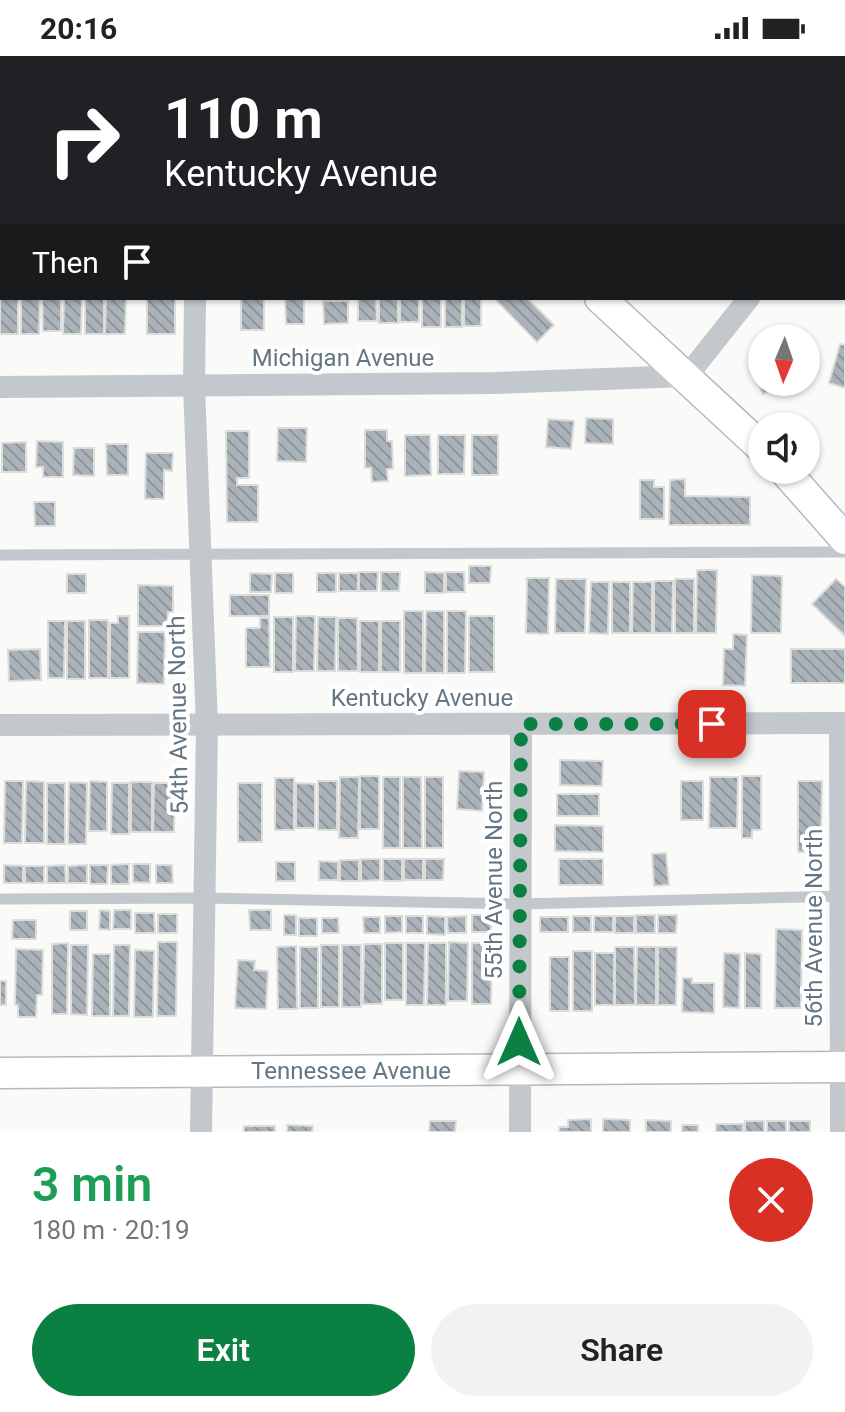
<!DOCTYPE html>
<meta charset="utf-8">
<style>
body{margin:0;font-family:Roboto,sans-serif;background:#f2f2f2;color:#222;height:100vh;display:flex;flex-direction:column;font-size:30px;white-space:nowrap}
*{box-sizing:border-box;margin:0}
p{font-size:26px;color:#767676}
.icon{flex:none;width:44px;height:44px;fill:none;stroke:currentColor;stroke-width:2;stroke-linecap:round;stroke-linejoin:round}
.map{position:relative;height:1076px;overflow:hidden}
.side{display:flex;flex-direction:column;background:#fff;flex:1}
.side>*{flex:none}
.guide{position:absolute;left:0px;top:0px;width:846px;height:244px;box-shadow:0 2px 6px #0004;background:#202124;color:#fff;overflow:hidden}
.needle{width:52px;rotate:182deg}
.tools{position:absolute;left:748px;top:268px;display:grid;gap:16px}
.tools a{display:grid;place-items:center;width:72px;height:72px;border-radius:50%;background:#fff;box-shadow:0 2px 6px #0004;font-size:40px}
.pin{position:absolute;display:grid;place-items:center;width:68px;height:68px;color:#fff;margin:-34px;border-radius:16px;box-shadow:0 4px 12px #0006}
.me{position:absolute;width:88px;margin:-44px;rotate:0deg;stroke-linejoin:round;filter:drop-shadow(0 0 6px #0008)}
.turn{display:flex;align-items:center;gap:28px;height:168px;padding:0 32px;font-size:36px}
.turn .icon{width:104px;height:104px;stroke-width:2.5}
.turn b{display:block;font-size:56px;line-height:68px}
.then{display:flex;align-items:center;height:76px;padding:0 32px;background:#0003;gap:16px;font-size:30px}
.round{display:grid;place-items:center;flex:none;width:84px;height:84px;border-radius:42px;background:#f2f2f2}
.head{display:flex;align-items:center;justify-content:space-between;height:136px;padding:0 32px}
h1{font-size:48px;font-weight:600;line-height:60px;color:#1e9e55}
.action{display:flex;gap:16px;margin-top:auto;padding:16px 32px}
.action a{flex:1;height:92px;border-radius:48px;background:#0b8043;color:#fff;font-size:32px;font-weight:600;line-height:92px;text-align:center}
.action a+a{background:#f2f2f2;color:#222}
.status{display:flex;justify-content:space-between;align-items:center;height:56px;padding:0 40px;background:#fff;direction:ltr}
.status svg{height:22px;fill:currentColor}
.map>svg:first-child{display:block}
</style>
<div class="status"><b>20:16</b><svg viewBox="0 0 49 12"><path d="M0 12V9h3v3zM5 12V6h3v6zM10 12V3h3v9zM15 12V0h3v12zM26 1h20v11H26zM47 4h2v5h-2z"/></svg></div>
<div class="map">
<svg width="845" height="1076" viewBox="0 0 845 1076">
<defs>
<pattern id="building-back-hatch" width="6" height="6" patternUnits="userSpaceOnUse" patternTransform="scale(2)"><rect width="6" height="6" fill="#aab3b9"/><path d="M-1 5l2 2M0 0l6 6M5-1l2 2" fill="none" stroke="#8e969c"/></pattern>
</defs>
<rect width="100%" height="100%" fill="#fafaf8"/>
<!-- building -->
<g fill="url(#building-back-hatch)" stroke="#dcdcda" stroke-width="2">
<rect x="0" y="42" width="2" height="50"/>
<path d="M0 209 2 242H18V278H0Z"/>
<path d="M21 242H40L39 278H21Z"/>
<path d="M42 242H61V275H43Z"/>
<path d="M64 242H82L81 278H63Z"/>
<rect x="85" y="242" width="19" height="36"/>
<path d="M106 242H126L125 278H105Z"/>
<rect x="147" y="242" width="28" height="36"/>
<rect x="241" y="242" width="23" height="32"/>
<path d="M285 242H304V268H286Z"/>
<path d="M358 242H376L377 265H358Z"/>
<rect x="379" y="242" width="19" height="25"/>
<rect x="400" y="242" width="19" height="24"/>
<rect x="422" y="242" width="19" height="29"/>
<rect x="445" y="242" width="17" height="29"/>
<rect x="464" y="242" width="17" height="28"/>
<path d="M494 242H527L554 269 537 286Z"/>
<path d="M323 245H348V267L324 268Z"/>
<path d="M840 288 845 289V332L829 327Z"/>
<path d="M762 309V326H784L785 329 763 338 752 313Z"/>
<path d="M586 362 613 363V388L585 387Z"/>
<path d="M548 363 574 365 571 393 546 391Z"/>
<path d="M278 372H307L306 406 277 405Z"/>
<path d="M365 374H387V385H392L393 413H387L388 425 372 426 371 412H365Z"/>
<path d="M226 375H249V422H237V429H258V466H227Z"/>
<path d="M405 379H430L431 419 405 420Z"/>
<path d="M438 379H465L464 418H438Z"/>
<rect x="472" y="379" width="26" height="40"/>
<path d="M37 385 63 386V421H43V411H36Z"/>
<path d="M26 386V416H2V387Z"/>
<path d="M106 388H128V419H107Z"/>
<path d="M74 392H94V420L73 419Z"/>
<path d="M146 397H173L172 415 164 414V443H145Z"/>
<path d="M685 423V440L750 441V469H669L670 424Z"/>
<path d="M640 424H654V431H664V463H640Z"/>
<path d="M34 446H55V470H35Z"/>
<path d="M469 510H491L490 527H469Z"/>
<path d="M697 514H717L716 577H696Z"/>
<path d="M359 516H378L377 535H359Z"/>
<path d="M381 516H400L399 535H381Z"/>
<path d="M425 516 444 517V537H425Z"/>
<path d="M446 516H464L465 536H446Z"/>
<path d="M250 517 272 518 271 536H250Z"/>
<rect x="275" y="517" width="18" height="20"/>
<rect x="317" y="517" width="19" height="19"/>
<rect x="339" y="517" width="19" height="18"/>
<rect x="67" y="518" width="19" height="19"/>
<path d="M752 519 782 520 781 577H751Z"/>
<path d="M527 522H549L548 578 526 577Z"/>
<path d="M556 523H586L585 577H555Z"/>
<rect x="675" y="523" width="19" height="54"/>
<path d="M836 523 845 531V580L812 548Z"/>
<path d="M654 525H673L672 577H654Z"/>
<path d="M591 526H609L608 578 589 577Z"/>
<rect x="612" y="526" width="18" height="51"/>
<path d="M633 526H652V577H632Z"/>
<path d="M138 529 173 530V556H168L167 570H138Z"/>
<rect x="230" y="539" width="39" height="21"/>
<rect x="404" y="555" width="19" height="62"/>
<path d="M426 555H444V617H425Z"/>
<path d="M447 555H466L465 617H447Z"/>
<path d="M118 560H129V622H110V567H118Z"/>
<path d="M296 560H315L314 615H295Z"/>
<rect x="469" y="560" width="25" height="56"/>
<rect x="274" y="561" width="19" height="55"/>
<path d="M318 561H336L335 615H317Z"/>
<path d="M260 562H269L270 611H246V572H260Z"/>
<path d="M338 562H357L358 615H338Z"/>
<rect x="89" y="564" width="19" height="58"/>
<path d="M48 565H65L64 622H48Z"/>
<rect x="67" y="565" width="18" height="58"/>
<rect x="360" y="565" width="19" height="51"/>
<rect x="381" y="565" width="19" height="51"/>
<path d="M138 576H165L164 628 137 627Z"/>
<path d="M733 578 747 579 745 630 723 629 724 593H733Z"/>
<path d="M40 593 41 624 9 625 8 594Z"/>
<rect x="791" y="593" width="54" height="34"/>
<path d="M560 704 603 705 602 730 560 729Z"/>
<path d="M459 715 484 716 482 755 457 753Z"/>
<rect x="360" y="720" width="19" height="53"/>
<path d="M742 720H761V774H752V782H742Z"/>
<path d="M340 721H359L358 782H339Z"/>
<rect x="383" y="721" width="17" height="71"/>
<path d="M403 721H421L422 792H403Z"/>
<rect x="425" y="721" width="18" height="71"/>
<path d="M710 721H738L737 772H709Z"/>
<rect x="275" y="722" width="19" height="52"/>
<path d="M5 725H23L22 787H4Z"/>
<path d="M26 725 44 726V787H25Z"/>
<path d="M90 725 107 726V775H89Z"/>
<rect x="318" y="725" width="19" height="49"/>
<rect x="681" y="725" width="22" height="39"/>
<path d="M798 725H822L821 796H798Z"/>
<path d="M69 726 87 727 86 788H68Z"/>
<rect x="131" y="726" width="21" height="50"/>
<rect x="47" y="727" width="18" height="61"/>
<path d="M112 727H129V778H111Z"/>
<path d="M154 727H175L174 776H153Z"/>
<rect x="238" y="727" width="24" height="59"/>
<path d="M296 727 315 728V772H296Z"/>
<rect x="557" y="738" width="42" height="22"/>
<path d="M555 769 603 770V796L555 795Z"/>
<path d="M666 797 669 829 654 830 652 798Z"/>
<path d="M361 803H380V824L361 825Z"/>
<rect x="383" y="803" width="19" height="22"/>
<rect x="404" y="803" width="19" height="21"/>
<path d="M425 803H444L443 824H425Z"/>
<rect x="559" y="803" width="44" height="26"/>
<rect x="340" y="804" width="19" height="21"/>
<path d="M319 805 338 806V824H319Z"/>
<rect x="276" y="806" width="19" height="19"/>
<path d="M129 808V828H111V809Z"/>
<path d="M133 808H150V827L133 826Z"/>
<path d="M4 809 23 810V827H4Z"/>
<path d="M65 809 66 827H47V810Z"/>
<path d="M87 809V827H68V810Z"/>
<path d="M90 809H108L107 828H90Z"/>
<path d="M156 809H172L173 827H156Z"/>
<rect x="25" y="810" width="19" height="17"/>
<path d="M100 854 110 855V874L99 873Z"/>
<path d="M114 854H131V873H113Z"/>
<path d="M249 854H271V874H250Z"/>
<rect x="70" y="855" width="17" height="19"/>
<path d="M135 857H154L155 877H135Z"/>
<rect x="158" y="858" width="19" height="19"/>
<rect x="284" y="859" width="12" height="20"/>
<rect x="472" y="859" width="19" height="17"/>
<rect x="636" y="859" width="19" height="18"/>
<path d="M658 859H677L676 877H658Z"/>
<path d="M385 860H402V876L385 877Z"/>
<rect x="406" y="860" width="17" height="17"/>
<path d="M427 860 445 861V879L427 878Z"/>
<path d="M466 860V877H448L447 861Z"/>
<rect x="573" y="860" width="18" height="16"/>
<rect x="594" y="860" width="19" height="16"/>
<rect x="615" y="860" width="19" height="17"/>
<path d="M363 861H380V877H364Z"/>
<rect x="540" y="861" width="28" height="15"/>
<rect x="299" y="862" width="18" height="18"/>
<path d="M322 862H338L339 877H322Z"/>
<path d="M13 864H36V883H12Z"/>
<path d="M776 873 802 874 801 952H775Z"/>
<path d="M158 886H177L176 960H157Z"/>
<path d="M449 886 468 887 467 945H448Z"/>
<path d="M68 887 67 958H52V888Z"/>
<rect x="385" y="887" width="18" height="57"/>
<path d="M406 887H425L424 949H406Z"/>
<path d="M428 887H446V949H427Z"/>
<path d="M472 887H492L491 948H472Z"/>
<path d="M364 888H382V948H363Z"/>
<path d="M71 889H88L87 959 71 958Z"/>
<path d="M114 889H130L129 960H113Z"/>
<rect x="321" y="889" width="18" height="62"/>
<rect x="342" y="889" width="19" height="62"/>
<path d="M296 890 297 953H278L277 891Z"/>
<rect x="300" y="891" width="18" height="61"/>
<path d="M615 891H634L635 949H615Z"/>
<path d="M637 891H656V949H636Z"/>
<path d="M658 891H677L676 949H658Z"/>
<path d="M16 893 43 894 42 939H37L36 961H18V949H15Z"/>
<path d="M135 894 154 895 153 961H134Z"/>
<rect x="573" y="895" width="19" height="60"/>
<rect x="595" y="897" width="19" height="52"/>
<path d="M724 897 740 898 739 952 723 951Z"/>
<path d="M745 897 761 898V952H745Z"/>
<path d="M93 898H110V960H92Z"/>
<rect x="550" y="901" width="19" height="54"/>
<path d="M238 904 255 905 254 914 268 915 266 953 235 952Z"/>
<path d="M683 922H692V927H714V957L682 956Z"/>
<rect x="0" y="925" width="6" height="24"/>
<path d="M591 1063V1076H559V1071H568V1064Z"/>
<path d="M603 1063 630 1064V1076H603Z"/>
<path d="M646 1064 671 1065V1076H646Z"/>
<path d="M430 1065H456L455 1076H429Z"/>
<rect x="745" y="1065" width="19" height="11"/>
<rect x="767" y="1065" width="19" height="11"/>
<rect x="789" y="1065" width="21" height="11"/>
<rect x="716" y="1068" width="27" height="8"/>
<path d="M287 1069 313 1070 312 1076H287Z"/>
<rect x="682" y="1069" width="16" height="7"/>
<rect x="244" y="1070" width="31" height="6"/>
</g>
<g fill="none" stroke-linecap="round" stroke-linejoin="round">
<!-- secondary casing -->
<g stroke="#b3babf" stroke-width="33">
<g id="secondary">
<path d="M359 0V2"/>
<path d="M600 242 762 392"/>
<path d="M784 414 845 483"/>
<path d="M0 1017 845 1011"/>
</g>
</g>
<!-- lane -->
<g stroke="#c3c8cc" stroke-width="11">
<path d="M0 147H2"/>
<path d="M0 499 845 496"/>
<path d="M0 843 204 842 520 848 844 840"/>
</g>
<!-- street -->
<g stroke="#c3c8cc" stroke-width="22">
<path d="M790 0 791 2"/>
<path d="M199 2V0"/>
<path d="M844 232 845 233"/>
<path d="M195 242 194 330 207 669 201 1076"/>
<path d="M0 331 494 327 687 320 749 242"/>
<path d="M840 668 841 1076"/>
<path d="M0 669 845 667"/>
<path d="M520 1076 521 668"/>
</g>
<!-- secondary -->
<use href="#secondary" stroke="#fff" stroke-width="30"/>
</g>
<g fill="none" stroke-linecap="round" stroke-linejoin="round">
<!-- route -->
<path stroke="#0b8043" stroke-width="14" stroke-dasharray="0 25.2" d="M519 986 521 668H712"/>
</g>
<g text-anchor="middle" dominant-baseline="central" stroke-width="8" stroke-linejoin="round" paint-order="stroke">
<!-- street labels -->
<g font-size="24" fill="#657683" stroke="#fff">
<text x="343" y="302">Michigan Avenue</text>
<text x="422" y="642">Kentucky Avenue</text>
<text transform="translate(178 659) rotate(-91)">54th Avenue North</text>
<text transform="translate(494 824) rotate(-90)">55th Avenue North</text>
<text transform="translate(814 872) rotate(-90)">56th Avenue North</text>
<text x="351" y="1015">Tennessee Avenue</text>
</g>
</g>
</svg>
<div class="tools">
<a><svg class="needle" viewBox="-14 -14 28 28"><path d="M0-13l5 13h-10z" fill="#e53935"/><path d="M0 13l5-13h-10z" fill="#767676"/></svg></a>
<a><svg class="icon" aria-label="sound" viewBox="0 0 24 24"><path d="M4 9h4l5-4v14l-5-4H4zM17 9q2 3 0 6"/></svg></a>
</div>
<div class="pin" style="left:712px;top:668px;background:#d93025"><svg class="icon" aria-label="arrive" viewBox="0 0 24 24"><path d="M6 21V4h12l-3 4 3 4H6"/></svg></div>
<svg class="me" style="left:519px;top:986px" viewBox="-20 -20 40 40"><path d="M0-17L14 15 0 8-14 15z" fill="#0b8043" stroke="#fff" stroke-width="4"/></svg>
<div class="guide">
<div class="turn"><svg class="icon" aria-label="right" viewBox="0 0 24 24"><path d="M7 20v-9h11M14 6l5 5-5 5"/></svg><div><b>110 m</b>Kentucky Avenue</div></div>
<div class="then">Then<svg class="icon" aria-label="arrive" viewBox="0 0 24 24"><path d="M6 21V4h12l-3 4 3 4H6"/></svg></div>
</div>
</div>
<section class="side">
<div class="head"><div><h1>3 min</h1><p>180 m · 20:19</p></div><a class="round" style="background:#d93025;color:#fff"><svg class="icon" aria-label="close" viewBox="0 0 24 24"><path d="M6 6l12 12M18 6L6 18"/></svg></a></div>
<div class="action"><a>Exit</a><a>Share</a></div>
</section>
